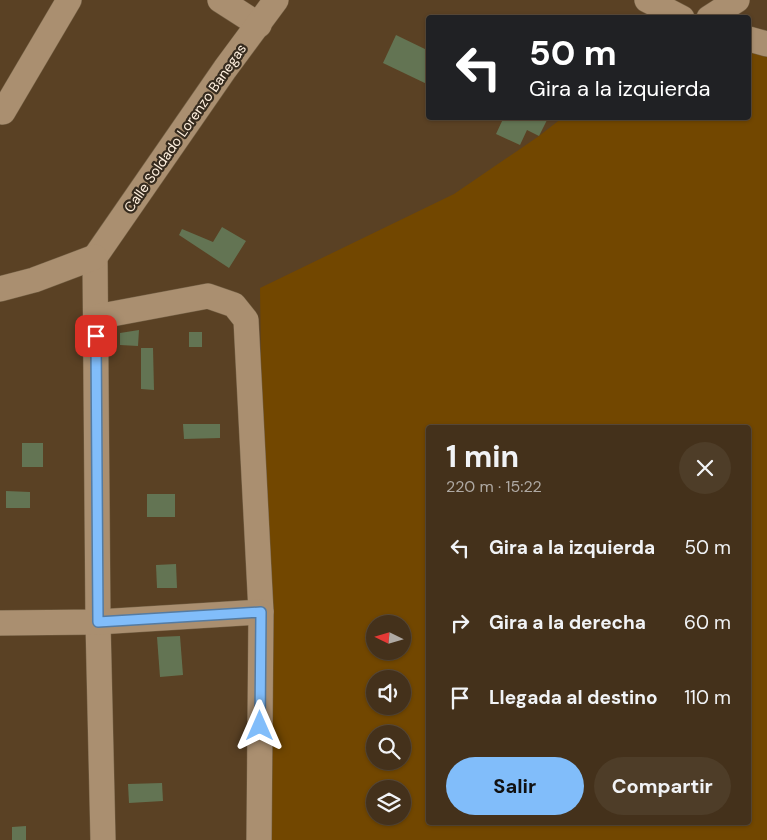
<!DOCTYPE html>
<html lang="es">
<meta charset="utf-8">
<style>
body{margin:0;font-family:"DM Sans",sans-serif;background:#4e3d28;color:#f1f3f6;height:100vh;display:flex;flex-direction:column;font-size:19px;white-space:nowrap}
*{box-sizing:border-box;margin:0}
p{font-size:16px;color:#afa9a3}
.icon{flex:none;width:28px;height:28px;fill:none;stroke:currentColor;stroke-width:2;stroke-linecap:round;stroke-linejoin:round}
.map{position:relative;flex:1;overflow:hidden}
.panel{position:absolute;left:426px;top:425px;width:325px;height:400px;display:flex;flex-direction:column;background:#44311b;border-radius:5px;box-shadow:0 1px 4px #0004,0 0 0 1px #5c4c3a}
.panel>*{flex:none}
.banner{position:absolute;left:426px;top:15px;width:325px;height:105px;border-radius:5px;box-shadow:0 1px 4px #0004,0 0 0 1px #5c4c3a;background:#202124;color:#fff;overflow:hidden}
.needle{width:32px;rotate:275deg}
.tools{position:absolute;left:366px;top:615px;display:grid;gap:10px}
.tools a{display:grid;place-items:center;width:45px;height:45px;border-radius:50%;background:#44311b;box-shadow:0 1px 4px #0004,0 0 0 1px #5c4c3a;font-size:25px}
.pin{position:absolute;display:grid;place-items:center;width:42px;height:42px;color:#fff;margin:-21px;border-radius:10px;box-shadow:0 2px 8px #0006}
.me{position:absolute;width:55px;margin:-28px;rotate:0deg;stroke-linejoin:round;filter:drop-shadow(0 0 4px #0008)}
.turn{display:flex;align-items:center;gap:18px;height:105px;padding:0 20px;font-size:22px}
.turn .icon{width:65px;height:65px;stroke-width:2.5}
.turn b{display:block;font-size:35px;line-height:42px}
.round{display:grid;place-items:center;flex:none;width:52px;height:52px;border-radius:26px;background:#4e3d28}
.overview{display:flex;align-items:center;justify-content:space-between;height:85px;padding:0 20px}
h1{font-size:30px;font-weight:700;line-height:38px}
.action{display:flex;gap:10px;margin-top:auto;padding:10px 20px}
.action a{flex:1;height:58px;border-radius:30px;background:#81bdfa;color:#111;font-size:20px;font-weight:700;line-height:58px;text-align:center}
.action a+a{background:#4e3d28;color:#f1f3f6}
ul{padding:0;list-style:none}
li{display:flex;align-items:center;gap:15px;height:75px;padding:0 20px}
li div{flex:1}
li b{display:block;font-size:19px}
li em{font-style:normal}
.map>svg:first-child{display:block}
</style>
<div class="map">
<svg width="767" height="840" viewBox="0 0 767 840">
<rect width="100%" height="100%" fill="#5a4124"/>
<!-- green -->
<path fill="#724700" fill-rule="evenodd" d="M749 39 767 44V840H268L260 288 454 194 539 136 562 118H749ZM429 428H749V822H429ZM375 624H402V651H375ZM375 679H402V706H375ZM375 734H402V761H375ZM375 789H402V816H375Z"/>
<!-- building -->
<g fill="#637453">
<path d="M396 35 429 51V85L383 63Z"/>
<path d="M500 118H548L539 136 527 130 520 145 496 134 503 119Z"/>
<path d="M222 227 246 241 229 268 179 235 182 229 213 242Z"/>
<path d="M139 330 138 346 120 345V333Z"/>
<rect x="189" y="332" width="13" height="15"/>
<path d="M141 348H153L154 390 141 389Z"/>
<path d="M183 424H220V438L184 439Z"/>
<rect x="22" y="443" width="21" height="24"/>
<path d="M6 491 30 492V508H6Z"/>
<rect x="147" y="494" width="28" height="23"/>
<path d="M176 564 177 588H157L156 565Z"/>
<path d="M180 636 183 675 160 677 157 637Z"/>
<path d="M162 783 163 801 129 803 128 784Z"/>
<path d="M26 826V840H12V827Z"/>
</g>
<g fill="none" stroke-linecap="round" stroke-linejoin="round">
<!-- minor casing -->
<g stroke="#746045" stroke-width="26">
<g id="minor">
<path d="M220 0 259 25"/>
<path d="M647 0 682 18"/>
<path d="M709 18 737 0"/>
<path d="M749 39 767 44"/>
<path d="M3 112 69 0"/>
<path d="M95 257 98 622 103 840"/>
<path d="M95 257 225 69 276 0"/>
<path d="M0 289 34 280 95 257"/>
<path d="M96 317 208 296 234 305 246 320 261 612 259 840"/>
<path d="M0 623 98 622 261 612"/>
</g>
</g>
<!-- minor -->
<use href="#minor" stroke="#aa8f70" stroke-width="25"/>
</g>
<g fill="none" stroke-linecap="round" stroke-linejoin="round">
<!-- route casing -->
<g stroke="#547ba2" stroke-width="12">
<path id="route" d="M96 336 98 622 261 612 260 726"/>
</g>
<!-- route -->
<use href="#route" stroke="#81bdfa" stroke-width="9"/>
</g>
<g text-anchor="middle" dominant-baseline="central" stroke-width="4.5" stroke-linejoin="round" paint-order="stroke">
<!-- street labels -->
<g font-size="14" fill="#fff0df" stroke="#362b1e">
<text transform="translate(185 128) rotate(-55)">Calle Soldado Lorenzo Banegas</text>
</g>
</g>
</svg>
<div class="tools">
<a><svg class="needle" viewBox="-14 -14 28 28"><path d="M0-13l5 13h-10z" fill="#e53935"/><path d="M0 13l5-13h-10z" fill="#afa9a3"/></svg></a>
<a><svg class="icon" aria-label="sound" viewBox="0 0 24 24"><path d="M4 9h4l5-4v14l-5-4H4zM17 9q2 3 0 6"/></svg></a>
<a><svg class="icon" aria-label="search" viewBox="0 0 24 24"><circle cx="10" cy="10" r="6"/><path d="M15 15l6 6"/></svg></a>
<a><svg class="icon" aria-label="layers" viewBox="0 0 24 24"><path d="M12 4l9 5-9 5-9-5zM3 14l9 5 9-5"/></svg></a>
</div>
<div class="pin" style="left:96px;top:336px;background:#d93025"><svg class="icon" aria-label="arrive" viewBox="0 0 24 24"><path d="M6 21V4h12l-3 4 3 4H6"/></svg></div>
<svg class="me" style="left:260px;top:726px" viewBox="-20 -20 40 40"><path d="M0-17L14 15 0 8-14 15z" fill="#81bdfa" stroke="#fff" stroke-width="4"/></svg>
<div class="banner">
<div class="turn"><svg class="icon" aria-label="left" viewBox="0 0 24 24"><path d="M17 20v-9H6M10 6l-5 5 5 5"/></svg><div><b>50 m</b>Gira a la izquierda</div></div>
</div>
<section class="panel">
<div class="overview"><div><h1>1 min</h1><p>220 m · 15:22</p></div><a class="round"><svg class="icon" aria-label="close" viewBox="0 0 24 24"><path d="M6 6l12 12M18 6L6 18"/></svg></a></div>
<ul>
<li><svg class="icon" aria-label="left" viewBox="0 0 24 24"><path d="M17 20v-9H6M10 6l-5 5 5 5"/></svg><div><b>Gira a la izquierda</b></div><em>50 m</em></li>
<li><svg class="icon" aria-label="right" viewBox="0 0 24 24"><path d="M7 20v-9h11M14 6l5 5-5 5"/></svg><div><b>Gira a la derecha</b></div><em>60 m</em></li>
<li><svg class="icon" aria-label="arrive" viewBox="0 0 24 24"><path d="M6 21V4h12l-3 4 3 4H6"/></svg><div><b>Llegada al destino</b></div><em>110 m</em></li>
</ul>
<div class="action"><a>Salir</a><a>Compartir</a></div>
</section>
</div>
